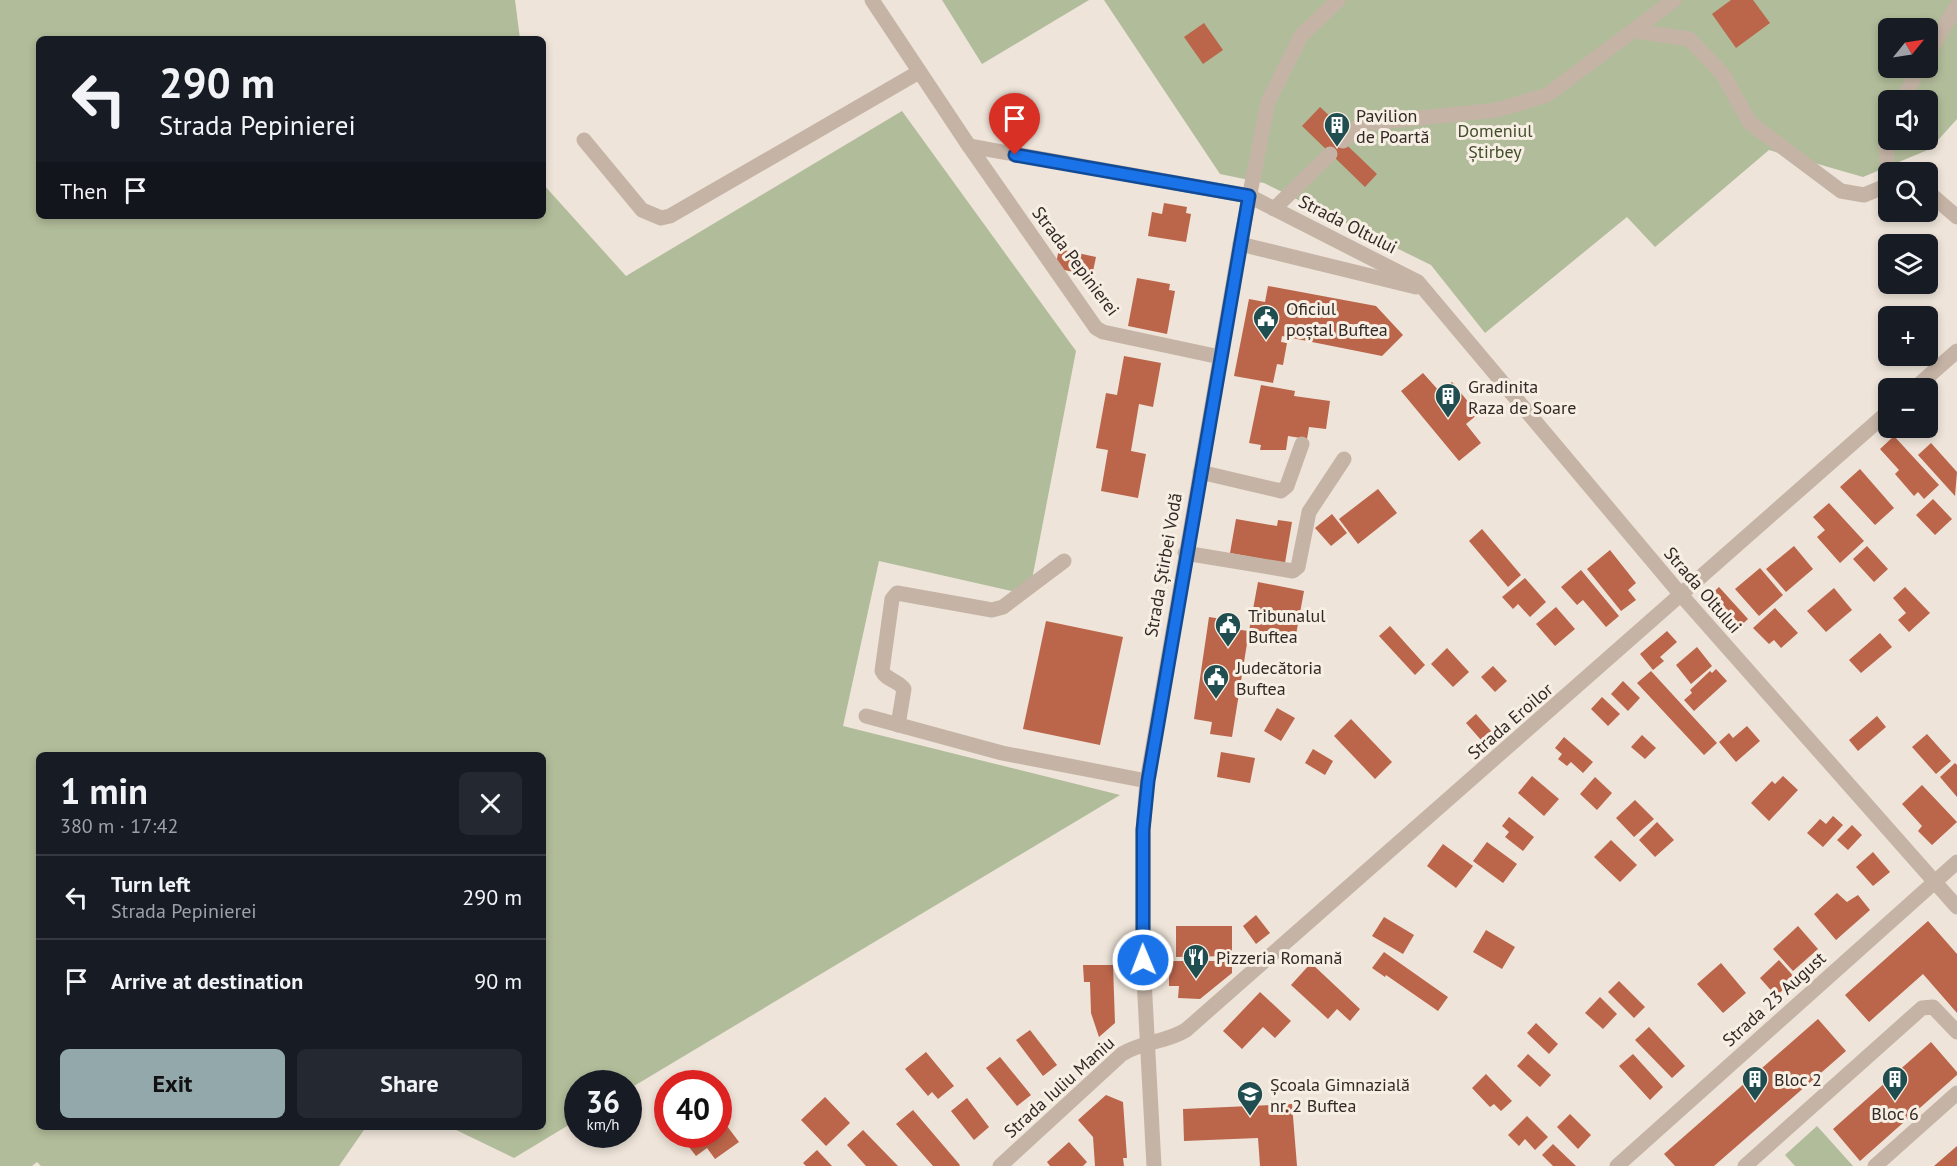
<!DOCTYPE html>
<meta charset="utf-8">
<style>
body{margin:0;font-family:"PT Sans",sans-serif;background:#242831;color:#f1f3f6;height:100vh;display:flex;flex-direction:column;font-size:22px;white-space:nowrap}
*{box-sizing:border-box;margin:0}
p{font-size:20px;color:#9ea1a6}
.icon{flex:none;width:33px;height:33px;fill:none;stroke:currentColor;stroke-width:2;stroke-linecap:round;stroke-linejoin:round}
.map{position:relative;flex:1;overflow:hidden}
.panel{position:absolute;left:36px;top:752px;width:510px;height:378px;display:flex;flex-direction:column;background:#171b24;border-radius:9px;box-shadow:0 3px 9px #0003}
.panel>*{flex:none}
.guide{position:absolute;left:36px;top:36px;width:510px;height:183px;border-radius:9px;box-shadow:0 3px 9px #0003;background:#171b24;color:#f1f3f6;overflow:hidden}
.needle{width:39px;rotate:60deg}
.buttons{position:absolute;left:1878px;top:18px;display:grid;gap:12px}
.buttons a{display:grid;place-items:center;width:60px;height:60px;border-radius:9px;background:#171b24;box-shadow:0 3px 9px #0003;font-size:30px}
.speed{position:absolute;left:564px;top:1070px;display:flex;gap:12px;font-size:30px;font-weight:700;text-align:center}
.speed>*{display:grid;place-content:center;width:78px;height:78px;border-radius:50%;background:#171b24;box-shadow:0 3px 9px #0003;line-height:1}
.speed small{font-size:15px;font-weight:400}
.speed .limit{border:9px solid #d22;background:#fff;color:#111}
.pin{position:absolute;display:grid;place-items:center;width:51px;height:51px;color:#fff;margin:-62px -26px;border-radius:50% 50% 50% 0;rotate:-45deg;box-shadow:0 0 6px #0007}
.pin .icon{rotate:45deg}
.me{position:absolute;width:66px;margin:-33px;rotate:359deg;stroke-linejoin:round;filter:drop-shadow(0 0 4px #0008)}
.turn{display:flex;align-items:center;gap:21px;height:126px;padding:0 24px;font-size:27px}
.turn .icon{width:78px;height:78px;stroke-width:2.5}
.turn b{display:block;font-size:42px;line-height:51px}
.then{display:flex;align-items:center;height:57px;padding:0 24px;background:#0003;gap:12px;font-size:22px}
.round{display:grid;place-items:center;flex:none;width:63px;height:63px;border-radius:9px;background:#242831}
.head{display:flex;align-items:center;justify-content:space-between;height:102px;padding:0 24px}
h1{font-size:36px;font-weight:700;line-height:45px}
.action{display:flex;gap:12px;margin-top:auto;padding:12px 24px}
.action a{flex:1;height:69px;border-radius:9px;background:#93a8ab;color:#111;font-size:24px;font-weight:700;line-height:69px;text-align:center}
.action a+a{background:#242831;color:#f1f3f6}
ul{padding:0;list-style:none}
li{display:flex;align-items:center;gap:18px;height:84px;padding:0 24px;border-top:2px solid #363941}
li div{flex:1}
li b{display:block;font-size:22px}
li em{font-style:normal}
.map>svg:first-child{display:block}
</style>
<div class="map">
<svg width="1957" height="1166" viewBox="0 0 1957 1166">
<rect width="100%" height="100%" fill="#eee4d9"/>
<!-- green -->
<g fill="#b1bc9a" fill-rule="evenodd">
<path d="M0 0H515L520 39H39V216H543V184L626 276 902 111 1076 351 1029 595 879 561 843 726 1120 795 629 1089 628 1083H578L577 1120 514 1158 450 1127 543 1126V754H39V1126L366 1127 339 1166H41L37 1162 32 1166H0Z"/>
<path d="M942 0H1089L982 64Z"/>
<path d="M1104 0H1957V119L1930 149 1863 177 1769 150 1655 247 1627 217 1485 333 1431 265 1264 183 1220 174ZM1888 28H1928V68H1888ZM1888 100H1928V140H1888Z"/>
<path d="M1817 1126 1853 1166H1795L1785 1155Z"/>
</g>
<!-- building -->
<g fill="#bb654a">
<path d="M1731 0H1753L1770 23 1736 48 1712 14Z"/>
<path d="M1204 23 1223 50 1203 64 1184 37Z"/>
<path d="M1320 107 1335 121 1329 128 1377 174 1365 187 1302 126Z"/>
<path d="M1164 203 1187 207 1186 213 1191 214 1186 242 1148 236 1152 212 1162 214Z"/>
<path d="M1059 249 1096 257 1092 276 1055 268Z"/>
<path d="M1137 278 1170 284 1169 290 1175 291 1167 334 1128 326Z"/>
<path d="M1268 286 1376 306 1403 335 1382 356 1282 336 1281 342 1287 343 1283 365 1277 364 1273 383 1234 376 1249 299 1265 302Z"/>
<path d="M1124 356 1161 363 1153 407 1139 404 1131 451 1146 454 1138 498 1101 491 1108 450 1096 448 1106 393 1117 395Z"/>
<path d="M1423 373 1440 392 1452 382 1478 414 1466 424 1481 443 1459 461 1401 391Z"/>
<path d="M1261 385 1295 391 1294 396 1330 401 1326 429 1309 427 1307 439 1288 436 1286 450H1260L1261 445 1249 443Z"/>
<path d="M1894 436 1939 485 1924 499 1918 492 1914 496 1895 474 1899 470 1880 449Z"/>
<path d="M1931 443 1957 472 1955 496 1918 455Z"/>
<path d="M1860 469 1894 508 1875 525 1840 487Z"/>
<path d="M1378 489 1397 513 1358 544 1339 519Z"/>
<path d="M1933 499 1952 519 1935 535 1916 515Z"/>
<path d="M1829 503 1864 541 1840 563 1817 537 1825 530 1813 517Z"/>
<path d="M1332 514 1347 533 1331 546 1315 528Z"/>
<path d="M1236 519 1277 526 1278 520 1292 522 1285 563 1230 553Z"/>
<path d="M1482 529 1521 575 1508 587 1469 541Z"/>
<path d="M1794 546 1813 569 1786 592 1766 569Z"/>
<path d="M1867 546 1888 569 1874 582 1853 559Z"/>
<path d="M1610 550 1636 583 1628 590 1636 600 1621 611 1587 569Z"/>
<path d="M1760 568 1783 595 1759 616 1735 589Z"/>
<path d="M1581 570 1619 616 1606 627 1583 600 1577 605 1561 587Z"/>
<path d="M1525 578 1546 602 1530 617 1518 604 1513 609 1502 597Z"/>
<path d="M1258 582 1304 591 1295 640 1249 631 1232 737 1210 734 1212 722 1194 719 1209 617 1235 621 1233 629 1249 631Z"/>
<path d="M1719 587 1748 619 1734 632 1705 600Z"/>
<path d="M1905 587 1930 613 1909 632 1898 620 1906 613 1893 598Z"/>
<path d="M1834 588 1852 610 1826 632 1807 611Z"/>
<path d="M1556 607 1575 629 1555 646 1536 624Z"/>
<path d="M1775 608 1798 633 1781 648 1774 640 1769 644 1753 628Z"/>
<path d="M1046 621 1123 637 1100 745 1023 729Z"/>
<path d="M1390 626 1425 665 1415 675 1379 636Z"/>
<path d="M1667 631 1677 642 1660 657 1664 661 1653 670 1640 654Z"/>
<path d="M1880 633 1892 647 1861 673 1849 660Z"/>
<path d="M1697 647 1712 666 1691 684 1676 665Z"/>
<path d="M1447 648 1469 672 1453 687 1431 664Z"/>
<path d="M1493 666 1507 681 1495 692 1481 677Z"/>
<path d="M1716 669 1727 681 1694 711 1684 700 1692 693 1690 690 1710 671 1712 673Z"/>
<path d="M1651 671 1717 743 1704 755 1637 683Z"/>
<path d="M1623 681 1640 698 1628 711 1611 694Z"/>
<path d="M1602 697 1620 714 1608 726 1591 709Z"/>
<path d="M1277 708 1295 718 1281 741 1264 731Z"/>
<path d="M1476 714 1491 731 1481 740 1466 723Z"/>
<path d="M1877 716 1886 727 1858 751 1849 740Z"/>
<path d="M1351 719 1392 762 1375 779 1334 736Z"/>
<path d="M1747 726 1760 741 1736 762 1719 742 1729 733 1733 738Z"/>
<path d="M1927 734 1951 761 1936 774 1912 747Z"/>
<path d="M1642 735 1656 748 1645 759 1631 747Z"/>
<path d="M1564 737 1593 762 1583 773 1571 762 1567 766 1558 759 1562 754 1555 748Z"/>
<path d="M1313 749 1333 761 1325 775 1305 763Z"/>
<path d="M1221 752 1255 758 1250 783 1217 777Z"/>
<path d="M1955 763 1957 765V797L1940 777Z"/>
<path d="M1532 776 1559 799 1544 816 1518 793Z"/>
<path d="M1783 776 1798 790 1769 821 1751 803 1772 781 1775 784Z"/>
<path d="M1595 777 1612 793 1597 810 1580 794Z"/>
<path d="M1922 785 1957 822 1932 845 1918 831 1922 826 1902 804Z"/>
<path d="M1635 800 1654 819 1634 837 1616 818Z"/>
<path d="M1833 816 1843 825 1823 847 1807 833 1820 819 1826 824Z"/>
<path d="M1509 817 1534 837 1523 851 1505 837 1509 832 1502 826Z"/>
<path d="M1657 822 1674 840 1655 857 1639 840Z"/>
<path d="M1852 825 1862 835 1848 850 1837 840Z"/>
<path d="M1611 840 1637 865 1620 882 1594 857Z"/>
<path d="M1487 842 1517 864 1503 883 1473 861Z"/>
<path d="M1443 844 1473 866 1456 888 1427 866Z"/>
<path d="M1873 852 1890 872 1873 886 1856 867Z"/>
<path d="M1837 893 1847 902 1858 895 1870 910 1836 940 1814 914Z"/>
<path d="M1256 915 1270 933 1256 944 1243 926Z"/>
<path d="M1384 917 1414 935 1403 954 1372 936Z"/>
<path d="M1928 921 1957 954V1013L1923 974 1869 1022 1845 995Z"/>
<path d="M1176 926H1232V956L1176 957Z"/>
<path d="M1798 926 1818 949 1793 971 1773 949Z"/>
<path d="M1486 930 1515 947 1502 969 1473 952Z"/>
<path d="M1384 952 1448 997 1438 1011 1386 975 1385 977 1372 968Z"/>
<path d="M1779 960 1796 979 1776 996 1760 978Z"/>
<path d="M1169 961H1232V973L1200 999 1178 998 1179 986H1169Z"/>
<path d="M1311 963 1360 1009 1350 1021 1337 1009 1328 1019 1291 985Z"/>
<path d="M1721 963 1746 993 1723 1013 1697 984Z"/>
<path d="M1083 965H1113L1115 1023 1099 1037 1091 1013 1090 982H1084Z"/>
<path d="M1619 981 1645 1007 1634 1018 1608 992Z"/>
<path d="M1260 992 1291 1021 1275 1038 1263 1027 1242 1049 1223 1031Z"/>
<path d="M1600 997 1617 1014 1603 1029 1585 1013Z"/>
<path d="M1818 1019 1846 1051 1714 1166H1675L1664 1154Z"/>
<path d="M1536 1023 1558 1044 1549 1054 1527 1033Z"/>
<path d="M1649 1027 1685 1066 1672 1078 1635 1040Z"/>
<path d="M1030 1030 1057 1065 1043 1076 1016 1040Z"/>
<path d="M1931 1042 1957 1072V1075L1860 1161 1833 1129Z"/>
<path d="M926 1052 954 1086 938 1099 932 1092 928 1096 905 1069Z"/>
<path d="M1528 1054 1551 1075 1540 1087 1517 1066Z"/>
<path d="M1633 1054 1663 1087 1650 1100 1619 1066Z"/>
<path d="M1000 1057 1031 1095 1017 1106 986 1068Z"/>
<path d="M1486 1074 1512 1101 1501 1111 1494 1104 1490 1107 1472 1088Z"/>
<path d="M1106 1095 1123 1102 1127 1158H1123L1124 1166H1095L1093 1137 1078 1120Z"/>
<path d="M825 1097 850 1123 826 1146 801 1120Z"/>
<path d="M967 1098 989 1127 974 1140 951 1111Z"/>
<path d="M1292 1104 1297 1166H1260L1258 1138 1184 1141 1183 1109Z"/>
<path d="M913 1110 960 1165 959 1166H933L896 1124Z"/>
<path d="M718 1114 739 1142 715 1159 707 1148 696 1156 682 1138 688 1134H718Z"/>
<path d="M1570 1114 1591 1135 1578 1149 1557 1127Z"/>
<path d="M1527 1116 1548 1137 1535 1150 1525 1139 1519 1146 1508 1135Z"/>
<path d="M863 1130 898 1166H866L847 1145Z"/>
<path d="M1069 1142 1087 1162 1083 1166H1050L1047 1162Z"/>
<path d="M1553 1144 1576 1166H1553L1542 1155Z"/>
<path d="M1957 1146V1166H1934Z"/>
<path d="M817 1150 832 1166H806L803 1163Z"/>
</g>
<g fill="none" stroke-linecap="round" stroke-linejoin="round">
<!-- minor -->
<g stroke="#c5b4a6" stroke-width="15">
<path d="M872 0 969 146 1096 328 1103 332 1220 357"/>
<path d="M1636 31 1689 39 1722 73 1750 123 1841 191 1864 195 1888 185"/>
<path d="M1928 53 1957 6"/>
<path d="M1904 100 1918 68"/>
<path d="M1888 137 1886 144 1888 177"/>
<path d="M584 140 642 210 661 218 670 216 919 72"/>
<path d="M1343 141 1361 124 1497 110 1547 95 1674 0"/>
<path d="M969 146 1249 196 1418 282 1682 596 1957 907"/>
<path d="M1928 192 1957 217"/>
<path d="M1274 209 1330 154"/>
<path d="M1240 244 1416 287"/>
<path d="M1915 388 1957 351"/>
<path d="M1200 472 1281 491 1287 486 1302 444"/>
<path d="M1185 553 1293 571 1298 567 1309 512 1344 459"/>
<path d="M866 716 1002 753 1147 781"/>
<path d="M898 725 904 689C898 680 886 680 882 671L892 599 897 593 992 610 1003 607 1064 561"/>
<path d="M1000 1166 1122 1054C1143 1041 1165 1043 1186 1030L1888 412"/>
<path d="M1154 1166 1143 960V829L1147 781 1240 244 1268 102 1301 36 1338 0"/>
<path d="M1617 1166 1957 862"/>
<path d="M1745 1166 1922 1008 1933 1007 1957 1032"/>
<path d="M1875 1166 1957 1093"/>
</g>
</g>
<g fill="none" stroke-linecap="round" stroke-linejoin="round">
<!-- route casing -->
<g stroke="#114b97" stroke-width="15">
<path id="route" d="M1015 155 1249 196 1148 781 1143 830V960"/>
</g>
<!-- route -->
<use href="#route" stroke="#1a73e8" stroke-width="10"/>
</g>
<!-- icons -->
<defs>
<g id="building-pin" transform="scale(1.35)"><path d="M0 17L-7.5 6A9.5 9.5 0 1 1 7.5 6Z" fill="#204d4f" stroke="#f7eee4"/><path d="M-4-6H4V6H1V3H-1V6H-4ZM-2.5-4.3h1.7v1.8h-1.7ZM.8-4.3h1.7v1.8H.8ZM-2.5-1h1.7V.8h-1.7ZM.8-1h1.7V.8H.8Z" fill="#fff"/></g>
<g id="civic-pin" transform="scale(1.35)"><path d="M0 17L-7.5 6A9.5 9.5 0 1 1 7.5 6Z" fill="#204d4f" stroke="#f7eee4"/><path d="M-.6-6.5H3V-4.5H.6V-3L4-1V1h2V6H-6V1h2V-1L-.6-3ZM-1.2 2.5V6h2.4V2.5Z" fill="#fff"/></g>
<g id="restaurant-pin" transform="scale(1.35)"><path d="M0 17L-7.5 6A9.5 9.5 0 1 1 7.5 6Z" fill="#204d4f" stroke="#f7eee4"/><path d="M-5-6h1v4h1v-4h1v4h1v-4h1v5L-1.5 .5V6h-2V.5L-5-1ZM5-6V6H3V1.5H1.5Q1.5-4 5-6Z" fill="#fff"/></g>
<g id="school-pin" transform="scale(1.35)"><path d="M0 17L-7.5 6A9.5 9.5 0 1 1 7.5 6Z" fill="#204d4f" stroke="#f7eee4"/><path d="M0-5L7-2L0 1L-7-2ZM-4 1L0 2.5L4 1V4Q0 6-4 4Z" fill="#fff"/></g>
</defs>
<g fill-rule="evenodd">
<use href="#building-pin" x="1337" y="125"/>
<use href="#civic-pin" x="1266" y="318"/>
<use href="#building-pin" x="1448" y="396"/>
<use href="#civic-pin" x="1228" y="625"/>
<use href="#civic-pin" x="1216" y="677"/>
<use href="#restaurant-pin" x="1196" y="957"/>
<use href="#building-pin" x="1755" y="1079"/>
<use href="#building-pin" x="1895" y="1079"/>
<use href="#school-pin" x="1250" y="1094"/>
</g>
<g text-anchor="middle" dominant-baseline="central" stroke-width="6" stroke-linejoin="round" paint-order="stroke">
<!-- poi labels -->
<g font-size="18" fill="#322a26" stroke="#f7eee4" text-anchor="start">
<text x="1356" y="115">Pavilion<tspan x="1356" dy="21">de Poartă</tspan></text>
<text x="1286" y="308">Oficiul<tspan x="1286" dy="21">poștal Buftea</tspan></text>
<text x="1468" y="386">Gradinita<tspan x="1468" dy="21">Raza de Soare</tspan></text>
<text x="1248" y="615">Tribunalul<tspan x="1248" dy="21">Buftea</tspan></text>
<text x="1236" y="667">Judecătoria<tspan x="1236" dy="21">Buftea</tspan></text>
<text x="1216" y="957">Pizzeria Romană</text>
<text x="1774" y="1079">Bloc 2</text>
<text x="1270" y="1084">Școala Gimnazială<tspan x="1270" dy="21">nr. 2 Buftea</tspan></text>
<text x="1895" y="1113" text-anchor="middle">Bloc 6</text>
</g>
<!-- park labels -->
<g font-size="18" fill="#424e2c" stroke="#f7eee4">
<text x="1495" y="130">Domeniul<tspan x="1495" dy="21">Știrbey</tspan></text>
</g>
<!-- street labels -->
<g font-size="18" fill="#322a26" stroke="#f7eee4">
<text transform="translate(1348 224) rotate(27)">Strada Oltului</text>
<text transform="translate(1076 261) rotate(53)">Strada Pepinierei</text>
<text transform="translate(1163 565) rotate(-80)">Strada Știrbei Vodă</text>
<text transform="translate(1703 590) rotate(49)">Strada Oltului</text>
<text transform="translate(1510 721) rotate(-41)">Strada Eroilor</text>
<text transform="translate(1774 999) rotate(-42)">Strada 23 August</text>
<text transform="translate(1059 1087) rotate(-42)">Strada Iuliu Maniu</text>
</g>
</g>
</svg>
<div class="buttons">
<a><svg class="needle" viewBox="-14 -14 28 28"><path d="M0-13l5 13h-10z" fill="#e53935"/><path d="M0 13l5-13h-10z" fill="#9ea1a6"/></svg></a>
<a><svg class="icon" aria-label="sound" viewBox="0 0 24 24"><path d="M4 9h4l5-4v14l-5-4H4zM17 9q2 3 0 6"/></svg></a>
<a><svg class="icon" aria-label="search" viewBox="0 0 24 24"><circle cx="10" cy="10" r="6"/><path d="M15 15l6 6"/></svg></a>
<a><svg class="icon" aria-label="layers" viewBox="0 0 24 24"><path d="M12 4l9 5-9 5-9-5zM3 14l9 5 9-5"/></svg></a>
<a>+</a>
<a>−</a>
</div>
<div class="speed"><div>36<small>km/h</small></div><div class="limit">40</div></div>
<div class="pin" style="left:1015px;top:155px;background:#d93025"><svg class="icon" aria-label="arrive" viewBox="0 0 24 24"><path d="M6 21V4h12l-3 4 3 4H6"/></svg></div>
<svg class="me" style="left:1143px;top:960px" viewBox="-20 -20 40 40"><circle r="17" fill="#1a73e8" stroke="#fff" stroke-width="3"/><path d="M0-11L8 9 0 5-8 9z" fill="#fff"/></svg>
<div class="guide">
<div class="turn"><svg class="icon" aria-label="left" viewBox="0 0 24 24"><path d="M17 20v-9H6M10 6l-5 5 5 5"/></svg><div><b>290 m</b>Strada Pepinierei</div></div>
<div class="then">Then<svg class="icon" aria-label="arrive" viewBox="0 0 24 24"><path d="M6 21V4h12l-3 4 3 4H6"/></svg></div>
</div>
<section class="panel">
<div class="head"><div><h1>1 min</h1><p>380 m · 17:42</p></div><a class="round"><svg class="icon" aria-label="close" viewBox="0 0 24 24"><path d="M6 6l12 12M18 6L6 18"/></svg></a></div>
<ul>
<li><svg class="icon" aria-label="left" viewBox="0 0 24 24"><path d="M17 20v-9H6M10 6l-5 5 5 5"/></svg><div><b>Turn left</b><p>Strada Pepinierei</p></div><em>290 m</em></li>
<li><svg class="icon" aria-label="arrive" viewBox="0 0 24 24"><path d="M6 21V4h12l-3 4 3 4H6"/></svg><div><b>Arrive at destination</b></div><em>90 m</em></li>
</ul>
<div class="action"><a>Exit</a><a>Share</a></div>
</section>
</div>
